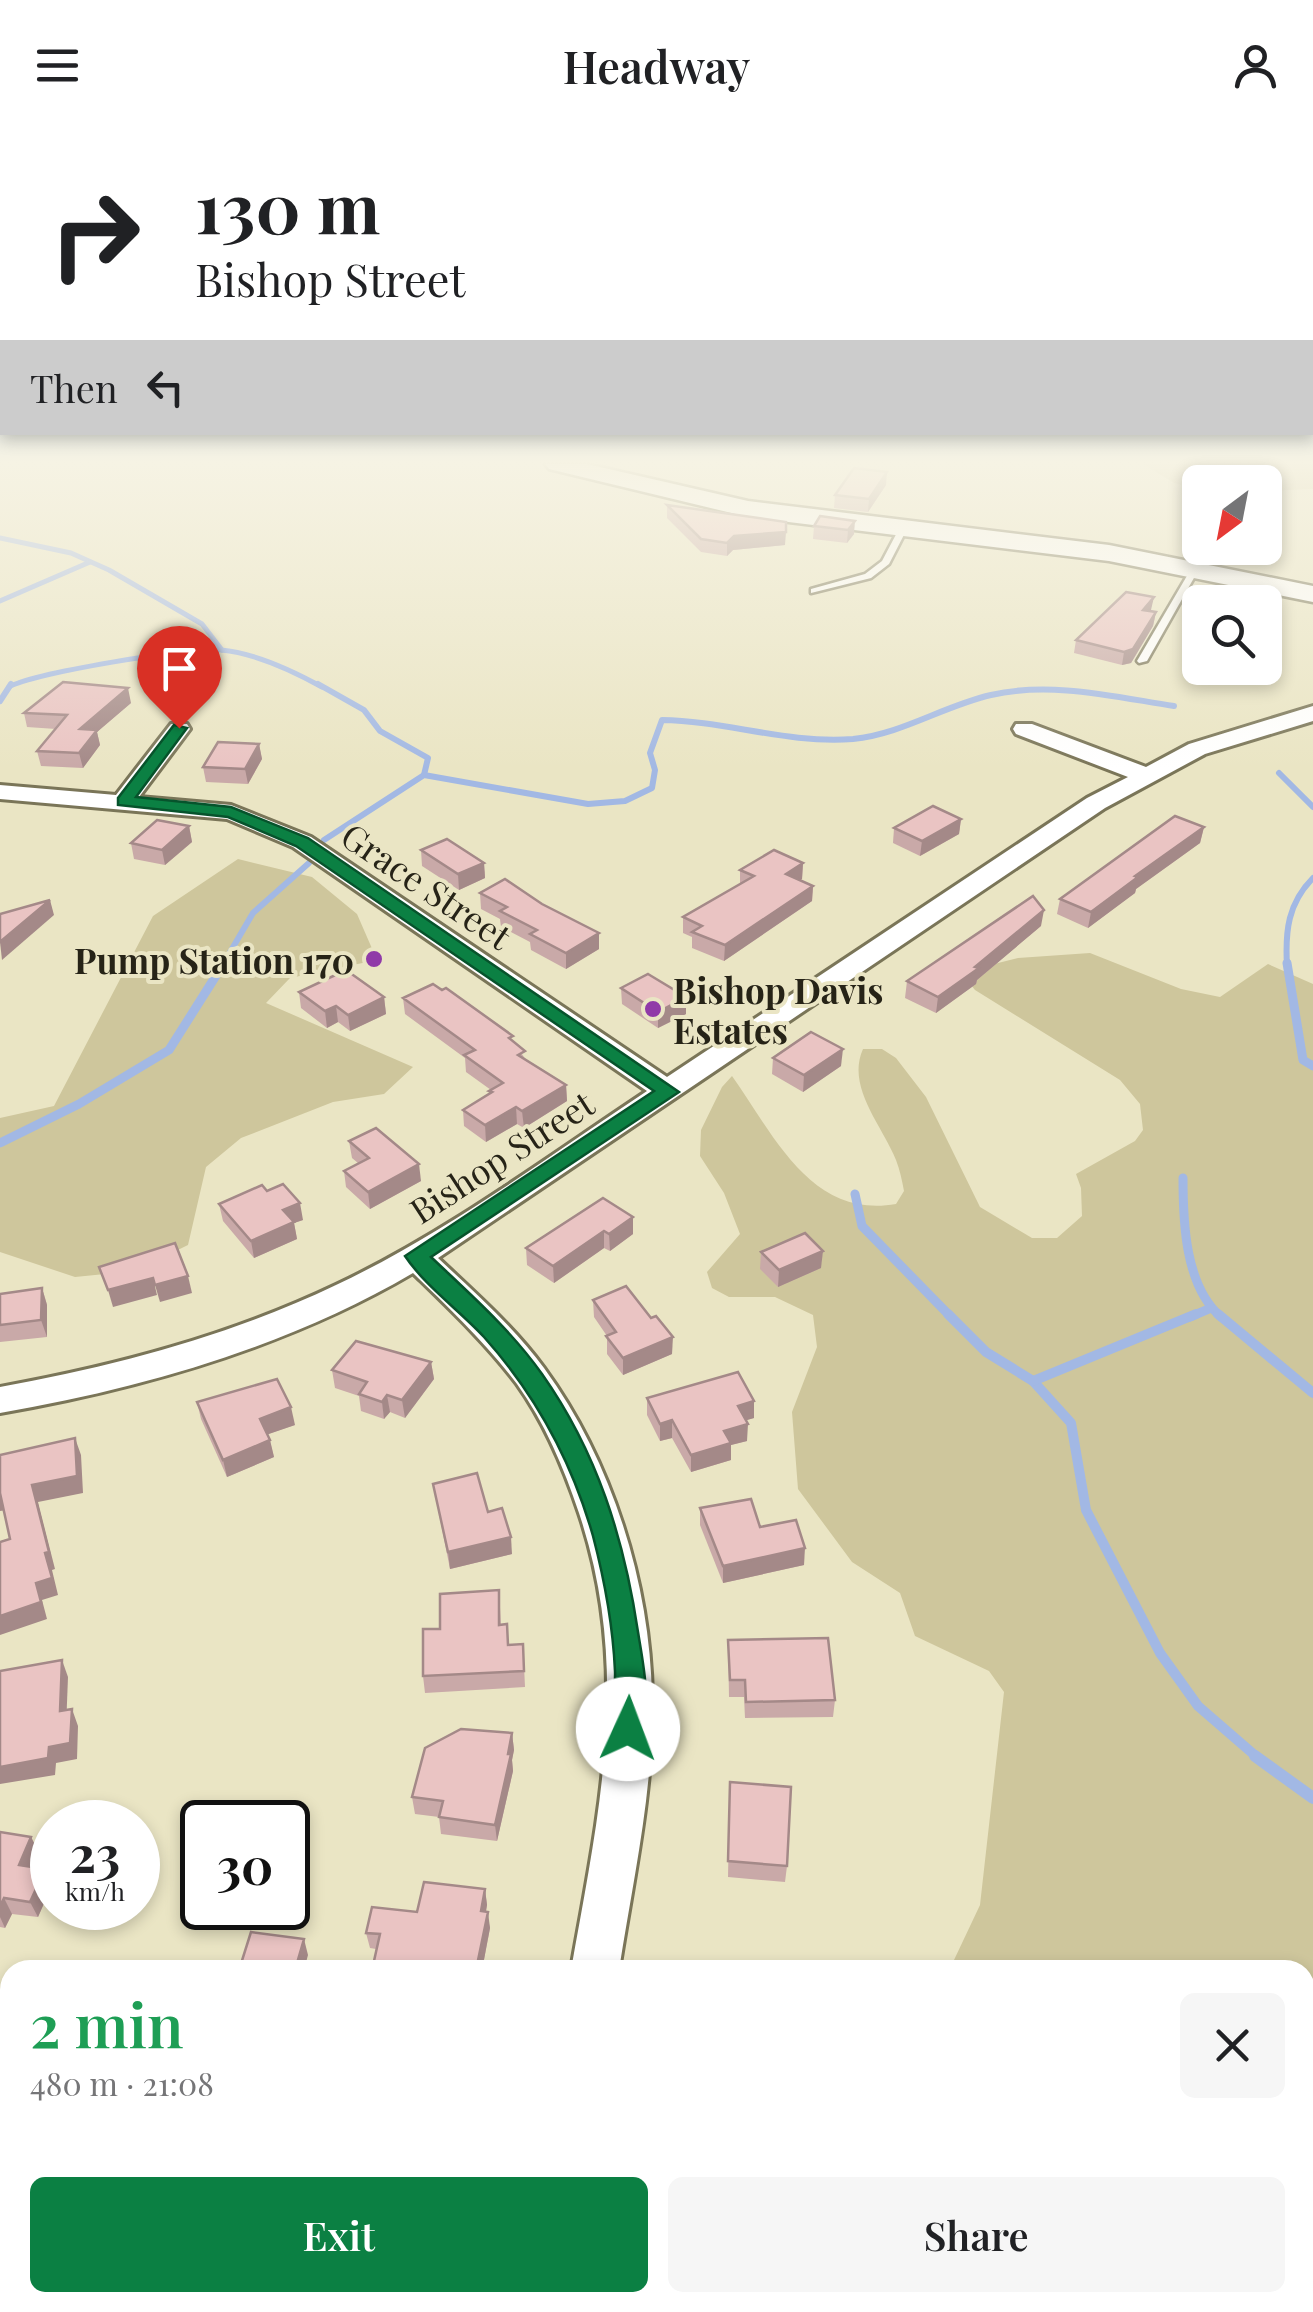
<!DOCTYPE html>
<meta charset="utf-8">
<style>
body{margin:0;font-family:"Playfair Display",serif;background:#f6f6f6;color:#202124;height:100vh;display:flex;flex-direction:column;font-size:38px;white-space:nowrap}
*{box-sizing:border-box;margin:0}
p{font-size:32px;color:#757577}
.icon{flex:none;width:55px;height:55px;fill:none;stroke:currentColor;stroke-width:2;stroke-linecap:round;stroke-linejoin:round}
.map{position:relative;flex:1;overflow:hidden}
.panel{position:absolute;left:0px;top:1830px;width:1315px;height:352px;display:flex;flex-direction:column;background:#fff;border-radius:30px 30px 0 0;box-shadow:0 5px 15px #0003}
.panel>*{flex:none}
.guide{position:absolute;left:0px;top:0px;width:1315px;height:305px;box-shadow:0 5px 15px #0003;background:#fff;color:#202124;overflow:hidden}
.needle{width:65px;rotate:212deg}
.tools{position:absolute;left:1182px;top:335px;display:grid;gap:20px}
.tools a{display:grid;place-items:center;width:100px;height:100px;border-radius:15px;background:#fff;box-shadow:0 5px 15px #0003;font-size:50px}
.speed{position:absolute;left:30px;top:1670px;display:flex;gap:20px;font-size:50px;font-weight:700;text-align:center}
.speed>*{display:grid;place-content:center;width:130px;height:130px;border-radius:50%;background:#fff;box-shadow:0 5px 15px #0003;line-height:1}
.speed small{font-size:25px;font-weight:400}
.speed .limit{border:5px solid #111;border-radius:15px;background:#fff;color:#111}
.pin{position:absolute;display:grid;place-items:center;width:85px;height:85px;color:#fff;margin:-102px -42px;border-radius:50% 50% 50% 0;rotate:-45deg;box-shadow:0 0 10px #0007}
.pin .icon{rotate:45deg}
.me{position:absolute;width:110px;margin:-55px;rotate:2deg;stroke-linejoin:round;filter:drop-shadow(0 0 8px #0008)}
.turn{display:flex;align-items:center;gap:35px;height:210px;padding:0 30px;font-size:45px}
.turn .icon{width:130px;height:130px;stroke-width:2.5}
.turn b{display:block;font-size:70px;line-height:85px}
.then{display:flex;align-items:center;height:95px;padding:0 30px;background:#0003;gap:20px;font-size:38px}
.round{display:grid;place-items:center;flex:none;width:105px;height:105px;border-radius:15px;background:#f6f6f6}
.overview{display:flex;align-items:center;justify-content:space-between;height:170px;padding:0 30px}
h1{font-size:60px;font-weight:600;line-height:75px;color:#1e9e55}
.button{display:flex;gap:20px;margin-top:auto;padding:20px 30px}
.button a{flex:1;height:115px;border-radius:15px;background:#0b8043;color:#fff;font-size:40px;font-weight:600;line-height:115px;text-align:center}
.button a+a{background:#f6f6f6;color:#202124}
header{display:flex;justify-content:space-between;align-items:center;height:130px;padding:0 30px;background:#fff;font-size:45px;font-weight:600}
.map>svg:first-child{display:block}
</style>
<header><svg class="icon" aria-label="menu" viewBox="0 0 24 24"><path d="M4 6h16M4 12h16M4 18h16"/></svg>Headway<svg class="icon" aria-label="person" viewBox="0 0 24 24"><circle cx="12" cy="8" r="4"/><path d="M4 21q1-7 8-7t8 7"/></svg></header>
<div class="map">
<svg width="1313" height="2182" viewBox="0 0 1313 2182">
<rect width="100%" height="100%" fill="#eae5c4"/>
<!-- green -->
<g fill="#cec69c">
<path d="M1143 334H1313V359L1265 361V352H1200L1199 359 1174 353Z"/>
<path d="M238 729 312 747 357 784 377 830 290 848 266 873 413 937 384 964 333 972 241 1008 206 1037 188 1115 135 1141 75 1147 0 1122V988L54 976 153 786Z"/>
<path d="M1090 823 1181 859 1220 867 1268 834 1313 854V2182H913V2172H1305V1840H944L954 1830 980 1775 1004 1562 989 1541 915 1506 900 1463 852 1432 798 1359 792 1282 817 1217 813 1185 775 1167H729L712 1158 707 1142 740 1104 724 1063 700 1026 701 1000 722 957 732 946C774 1005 811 1089 896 1074L904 1061C902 1051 900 1040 896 1030 882 995 846 957 863 919H882L896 928 926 967 980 1077 1032 1108H1057L1082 1086 1081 1058 1076 1044 1135 1011 1143 1000 1140 974 1120 950 975 860 967 850 970 840 1018 828Z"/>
</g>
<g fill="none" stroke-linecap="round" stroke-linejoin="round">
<!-- stream-far4 -->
<g stroke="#a2b8e4" stroke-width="5">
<path d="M0 408 71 423 109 440 202 494 222 520"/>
<path d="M0 471 90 432"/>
<path d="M9 557C32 543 191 517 221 520 255 523 293 541 322 557"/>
</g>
<!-- stream-far3 -->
<g stroke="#a2b8e4" stroke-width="6">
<path d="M318 554 364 580 380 601 428 628 424 645"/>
<path d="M0 571 11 554"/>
<path d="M1279 643 1313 677"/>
<path d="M324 710 424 645 588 674 625 671 652 658 655 640 650 623 662 590C726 591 787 614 853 609 902 604 943 576 991 565 1051 551 1115 567 1174 576"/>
<path d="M222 836 253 783 309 733"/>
<path d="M1287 836C1285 801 1288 773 1313 748"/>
</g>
<!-- stream-far2 -->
<g stroke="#a2b8e4" stroke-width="9">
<path d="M1287 833 1303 930 1313 936"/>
<path d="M0 1013 79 974 169 920 224 833"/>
<path d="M1183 1048C1183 1092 1185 1156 1221 1187"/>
<path d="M855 1064 862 1096 951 1187"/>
<path d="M1190 1187 1211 1178"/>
</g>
<!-- stream-far1 -->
<g stroke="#a2b8e4" stroke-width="10">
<path d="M948 1184 986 1222 1033 1251 1071 1293 1086 1380 1160 1523 1198 1576 1258 1628"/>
<path d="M1218 1184 1313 1263"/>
<path d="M1033 1251 1196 1184"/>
</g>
<!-- stream -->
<path stroke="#a2b8e4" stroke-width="12" d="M1255 1626 1313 1668"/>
<!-- lane casing -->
<g stroke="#7a7558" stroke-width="5">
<g id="lane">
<path d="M901 395 908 397 889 434 871 448 811 463V459L865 444 882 431Z"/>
<path d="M1195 436 1199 439 1147 531 1139 533 1137 531 1191 439Z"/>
</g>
</g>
<!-- street casing -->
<g stroke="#7a7558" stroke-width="6">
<g id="street">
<path d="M1313 576V591L1205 624 1105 678 438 1128C475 1163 514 1197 544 1238 612 1331 650 1453 652 1567 654 1659 633 1750 619 1840H571C599 1682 632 1541 579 1383 564 1338 545 1293 517 1254 486 1213 449 1178 413 1143 287 1217 143 1258 0 1283V1257C116 1236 229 1206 336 1155 446 1103 546 1028 647 961L293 717 227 689 0 669V655L116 665 171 594H187L190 599 139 667 231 675 311 707 667 947 1087 668 1128 647 1016 604 1013 599 1016 594H1032L1146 637 1189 614Z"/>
<path d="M517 2172H571L569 2182H515Z"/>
</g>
</g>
<!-- secondary casing -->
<g stroke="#7a7558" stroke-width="5">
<path id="secondary" d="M545 334H587L748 371 1109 415 1313 456V472L1109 431 748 387 549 339Z"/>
</g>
<!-- lane -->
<use href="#lane" fill="#fff" fill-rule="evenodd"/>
<!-- street -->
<use href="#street" fill="#fff" fill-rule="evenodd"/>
<!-- secondary -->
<use href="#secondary" fill="#fff" fill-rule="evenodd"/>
</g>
<!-- wall -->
<g fill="#c9a9a8">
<path d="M1188 350 1200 352V401L1182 398Z"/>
<path d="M886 355 868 382 834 378 835 365Z"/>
<path d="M667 375 785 415 733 420 727 426 701 422 667 388Z"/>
<path d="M820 386 854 404 847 413 813 409 814 396Z"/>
<path d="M1151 480 1156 482 1153 496 1131 533 1122 535 1074 523 1076 510Z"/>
<path d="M131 573 97 602 100 615 83 638 41 636 37 621 56 599 27 597 24 583Z"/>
<path d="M259 614 262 629 248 654 206 652 203 637Z"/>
<path d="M961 689 959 704 920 726 893 713 894 698Z"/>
<path d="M189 696 192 712 165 735 134 729 131 713Z"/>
<path d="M1204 697 1200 713 1136 759 1135 763 1088 798 1057 784 1060 769Z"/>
<path d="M421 720 484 733 485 748 459 760 422 736Z"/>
<path d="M803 733 802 749 800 750 813 756 812 771 724 831 692 818V807L683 803V787L740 754V740Z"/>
<path d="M480 763 599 819 566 839 531 820 530 812 501 797 500 789 481 779Z"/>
<path d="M1041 796 977 850 976 854 936 883 905 868 907 851Z"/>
<path d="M621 858 686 884 658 898 622 874Z"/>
<path d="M299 862 384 867 386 884 350 901 338 892 327 898 301 878Z"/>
<path d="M403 868 513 911 526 930 566 955 567 971 524 998 517 994 486 1012 464 996 463 980 489 964 491 960 466 942 465 928 405 884Z"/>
<path d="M773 928 841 936 803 962 772 944Z"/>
<path d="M349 1011 421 1051 370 1079 346 1057 344 1041 358 1033 352 1028Z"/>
<path d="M267 1061 303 1090 294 1093 297 1109 254 1128 223 1091 219 1074Z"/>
<path d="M633 1087V1104L610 1121 604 1118 554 1153 527 1135 526 1118Z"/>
<path d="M761 1122 821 1138 778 1157 760 1139Z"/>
<path d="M42 1158 47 1175V1207L0 1212V1164Z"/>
<path d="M593 1170 672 1224 623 1245 607 1224V1206L594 1187Z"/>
<path d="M431 1232 434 1249 405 1288 390 1282 384 1289 361 1281 359 1266 335 1258 332 1240Z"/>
<path d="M647 1268 754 1271V1288L746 1290 747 1311 731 1315V1330L691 1342 672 1308 660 1311 647 1285Z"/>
<path d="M197 1272 295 1295 268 1304 274 1327 227 1347 201 1289Z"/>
<path d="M433 1354 488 1382 512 1424 450 1439Z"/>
<path d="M700 1378 760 1397 804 1435 723 1453 700 1395Z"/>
<path d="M499 1460 501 1495 509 1515 523 1514 525 1557 425 1563 423 1546 440 1499Z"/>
<path d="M728 1510 835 1570 833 1587 745 1588 744 1567H729Z"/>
<path d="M512 1603 514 1620 512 1630 513 1641 497 1711 441 1704 439 1687 415 1684 412 1667Z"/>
<path d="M730 1652 787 1736 785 1752 728 1747Z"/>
<path d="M0 1702 31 1707 39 1723 33 1737 52 1755 38 1787 12 1784 5 1798 0 1797Z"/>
<path d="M485 1759 487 1775 486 1782 490 1798 482 1840H376L374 1831 376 1819 370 1818 366 1803 417 1782Z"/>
<rect x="0" y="1996" width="10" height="39"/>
</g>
<!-- shaded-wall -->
<g fill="#a48988">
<path d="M887 342 886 355 868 382 869 369Z"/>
<path d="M855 391 854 404 847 413 848 400Z"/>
<path d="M786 402 785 415 733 420 727 426V413L734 406Z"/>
<path d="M1154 467 1151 480 1141 493 1143 480Z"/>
<path d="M1156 482 1153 496 1131 533 1122 535 1124 522Z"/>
<path d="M128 558 131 573 97 602 100 615 83 638 79 623 80 599Z"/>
<path d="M259 614 262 629 248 654 245 639Z"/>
<path d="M961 689 959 704 920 726 922 711Z"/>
<path d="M189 696 192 712 165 735 162 720Z"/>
<path d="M1204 697 1200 713 1136 759 1135 763 1088 798 1091 782 1135 746Z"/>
<path d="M484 733 485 748 459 760 458 744Z"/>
<path d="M803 733 802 749 785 759 786 744Z"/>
<path d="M813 756 812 771 724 831 725 815Z"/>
<path d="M50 770 54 785 2 830 0 812Z"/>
<path d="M1044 780 1041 796 977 850 976 854 936 883 938 867Z"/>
<path d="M599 803V819L566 839V823Z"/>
<path d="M384 867 386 884 350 901 348 885Z"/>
<path d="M686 867V884L658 898V882Z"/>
<path d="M336 876 338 892 327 898 325 881Z"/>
<path d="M843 919 841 936 803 962 804 945Z"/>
<path d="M566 955 567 971 524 998 522 981Z"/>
<path d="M516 977 517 994 486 1012 485 995Z"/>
<path d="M419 1034 421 1051 370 1079 368 1062Z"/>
<path d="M300 1073 303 1090 294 1093 297 1109 254 1128 251 1111 283 1080Z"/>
<path d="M633 1087V1104L610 1121 609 1104Z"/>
<path d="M604 1101V1118L554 1153 553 1136Z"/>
<path d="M823 1121 821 1138 778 1157 779 1140Z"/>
<path d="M188 1146 192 1163 160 1172 155 1155Z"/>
<path d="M153 1148 157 1165 113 1177 108 1160Z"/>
<path d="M42 1158 47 1175V1207L41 1190Z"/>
<path d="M673 1207 672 1224 623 1245V1228Z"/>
<path d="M431 1232 434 1249 405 1288 402 1270Z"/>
<path d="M387 1265 390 1282 384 1289 382 1272Z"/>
<path d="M754 1271V1288L737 1293 738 1276Z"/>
<path d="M291 1277 295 1295 263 1306 260 1289Z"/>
<path d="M672 1290V1308L660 1311V1294Z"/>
<path d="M748 1294 747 1311 731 1315V1330L691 1342V1325L724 1301Z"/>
<path d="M75 1308 81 1325 83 1363 38 1372 55 1439 52 1440 58 1465 42 1470 47 1489 0 1505V1486L36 1453 45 1423 32 1355Z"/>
<path d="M270 1310 274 1327 227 1347 223 1330Z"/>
<path d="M0 1363 7 1380 0 1381Z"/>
<path d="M511 1407 512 1424 450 1439 448 1422Z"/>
<path d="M805 1418 804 1435 723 1453V1436Z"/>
<path d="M62 1530 68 1547 66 1598 60 1581Z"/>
<path d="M72 1579 78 1596 77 1629 56 1633 55 1645 0 1654V1637L49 1617Z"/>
<path d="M512 1603 514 1620 512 1630 513 1641 497 1711 495 1695Z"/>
<path d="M31 1707 39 1723 27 1751 19 1735Z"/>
<path d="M45 1739 52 1755 38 1787 30 1772Z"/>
<path d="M485 1759 487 1775 483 1797 481 1781Z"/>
<path d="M4 1768 12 1784 5 1798 0 1787V1777Z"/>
<path d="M488 1782 490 1798 482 1840H476Z"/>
<path d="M304 1809 308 1825 304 1840H295Z"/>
<path d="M6 1858 10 1866V1884L0 1908V1873Z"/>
<path d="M410 2172H414V2182H408Z"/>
</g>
<!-- building -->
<g fill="#eac4c3" stroke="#a48988" stroke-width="2.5">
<path d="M854 338 887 342 869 369 835 365Z"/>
<path d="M1188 350 1205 352H1200V389L1184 386Z"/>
<path d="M667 375 786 392V402L734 406 727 413 701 409Z"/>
<path d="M820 386 855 391 848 400 814 396Z"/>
<path d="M1126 462 1154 467 1143 480 1156 482 1133 519 1124 522 1076 510Z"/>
<path d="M63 552 128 558 80 599 97 600 79 623 37 621 67 585 24 583Z"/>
<path d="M218 612 259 614 245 639 203 637Z"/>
<path d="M933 676 961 689 922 711 894 698Z"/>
<path d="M1175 686 1204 697 1135 746 1138 747 1091 782 1060 769Z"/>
<path d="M157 690 189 696 162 720 131 713Z"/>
<path d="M447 709 484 733 458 744 421 720Z"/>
<path d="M774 720 803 733 786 744 813 756 725 815 692 802 702 796 683 787 754 746 740 740Z"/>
<path d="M505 749 542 774 599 803 566 823 530 804 537 800 500 781 507 777 480 763Z"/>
<path d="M1033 766 1044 780 975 837 979 838 938 867 907 851Z"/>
<path d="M50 770 0 812V784Z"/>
<path d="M346 840 384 867 348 885 336 876 325 881 299 862Z"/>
<path d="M648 844 686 867 658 882 621 858Z"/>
<path d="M433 854 442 860 446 858 513 906 509 908 525 921 518 925 566 955 522 981 516 977 485 995 463 980 492 962 489 961 503 953 464 925 475 920 403 868Z"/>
<path d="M811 902 843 919 804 945 773 928Z"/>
<path d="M376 998 419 1034 368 1062 344 1041 369 1028 349 1011Z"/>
<path d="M283 1054 300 1073 283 1080 294 1092 251 1111 219 1074 262 1055 267 1061Z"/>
<path d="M603 1068 633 1087 609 1104 604 1101 553 1136 526 1118Z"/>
<path d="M805 1103 823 1121 779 1140 761 1122Z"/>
<path d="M175 1113 188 1146 155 1155 153 1148 108 1160 99 1137Z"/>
<path d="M626 1156 651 1188 656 1186 673 1207 623 1228 606 1206 616 1202 593 1170Z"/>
<path d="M42 1158 41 1190 0 1195V1164Z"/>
<path d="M356 1211 431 1232 402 1270 387 1265 382 1272 359 1264 367 1252 332 1240Z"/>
<path d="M738 1242 754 1271 738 1276 748 1294 724 1301 731 1313 691 1325 672 1290 660 1294 647 1268Z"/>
<path d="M277 1249 291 1277 260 1289 270 1310 223 1330 197 1272Z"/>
<path d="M75 1308 77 1346 32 1355 49 1422 45 1423 52 1448 36 1453 41 1472 0 1486V1412L10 1409 0 1363V1325Z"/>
<path d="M477 1343 488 1382 502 1378 511 1407 448 1422 433 1354Z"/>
<path d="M751 1369 760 1397 796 1390 805 1418 723 1436 700 1378Z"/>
<path d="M499 1460V1495L507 1494 508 1515 523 1514 524 1541 423 1546V1499H440V1464Z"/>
<path d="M828 1508 835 1570 746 1572 745 1550H730L728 1510Z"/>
<path d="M62 1530 60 1581 72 1579 70 1613 49 1617 48 1628 0 1637V1541Z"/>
<path d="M461 1599 512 1603 508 1624H511L495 1695 439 1687 443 1671 412 1667 425 1618Z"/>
<path d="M730 1652 791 1657 787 1736 728 1731Z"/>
<path d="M0 1702 31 1707 19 1735 45 1739 30 1772 4 1768 0 1777Z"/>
<path d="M424 1752 485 1759 481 1781 488 1782 476 1840H412L413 1835 374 1831 380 1804 366 1803 372 1777 417 1782Z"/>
<path d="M251 1802 304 1809 295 1840H239Z"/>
<path d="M717 1832 766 1840H716Z"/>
<path d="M6 1858 0 1873V1863Z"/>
<rect x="0" y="1996" width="10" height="32"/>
<path d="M304 2172H410L408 2182H287L289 2175 303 2176Z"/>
<path d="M710 2172H790L789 2182H710Z"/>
</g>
<!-- sky -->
<linearGradient id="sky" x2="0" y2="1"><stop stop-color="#8cb6e6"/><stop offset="0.52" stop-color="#f6f3e4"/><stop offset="1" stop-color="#f6f3e4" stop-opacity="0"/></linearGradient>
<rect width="1313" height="639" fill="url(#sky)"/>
<!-- route -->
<path fill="#0b8043" stroke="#07532c" stroke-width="2.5" d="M174 595 187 598 136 667 231 677 308 708 679 962 431 1127C470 1164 511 1200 542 1244 597 1322 624 1408 638 1502 643 1533 653 1579 639 1608L628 1612 618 1608C608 1588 616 1562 615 1541 613 1497 604 1448 593 1406 572 1332 535 1264 484 1207 459 1180 425 1156 405 1126L654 961 296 716 228 687 118 675V668Z"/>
<!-- markers -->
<g fill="#903aa8" stroke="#eae5c4" stroke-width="4">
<circle cx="374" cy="829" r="10"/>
<circle cx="653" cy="879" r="10"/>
</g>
<g text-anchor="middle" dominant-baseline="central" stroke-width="8" stroke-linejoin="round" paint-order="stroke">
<!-- street labels -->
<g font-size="35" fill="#262317" stroke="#eae5c4">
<text transform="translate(427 755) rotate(34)">Grace Street</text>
<text transform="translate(501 1026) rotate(-33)">Bishop Street</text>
</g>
<!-- poi labels -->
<g font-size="35" font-weight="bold" fill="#262317" stroke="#eae5c4" text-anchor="end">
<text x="354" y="829">Pump Station 170</text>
<text x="673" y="859" text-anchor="start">Bishop Davis<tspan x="673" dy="40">Estates</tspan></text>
</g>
</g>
</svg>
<div class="tools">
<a><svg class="needle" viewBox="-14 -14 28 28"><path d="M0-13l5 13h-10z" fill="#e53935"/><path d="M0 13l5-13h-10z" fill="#757577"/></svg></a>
<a><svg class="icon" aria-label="search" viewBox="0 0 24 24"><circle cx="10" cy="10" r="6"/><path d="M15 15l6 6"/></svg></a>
</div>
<div class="speed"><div>23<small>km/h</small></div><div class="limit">30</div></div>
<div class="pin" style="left:179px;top:598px;background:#d93025"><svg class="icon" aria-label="arrive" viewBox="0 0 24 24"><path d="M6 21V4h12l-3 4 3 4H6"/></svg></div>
<svg class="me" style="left:628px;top:1599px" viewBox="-20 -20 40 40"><circle r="19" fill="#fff"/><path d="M0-13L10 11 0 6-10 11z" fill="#0b8043"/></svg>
<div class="guide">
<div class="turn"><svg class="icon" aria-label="right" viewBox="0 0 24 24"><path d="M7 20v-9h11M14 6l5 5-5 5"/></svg><div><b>130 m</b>Bishop Street</div></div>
<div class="then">Then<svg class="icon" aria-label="left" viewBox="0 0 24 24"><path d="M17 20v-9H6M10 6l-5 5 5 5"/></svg></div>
</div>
<section class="panel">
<div class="overview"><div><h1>2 min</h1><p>480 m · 21:08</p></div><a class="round"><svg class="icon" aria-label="close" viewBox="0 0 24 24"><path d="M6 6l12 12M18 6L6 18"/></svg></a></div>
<div class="button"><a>Exit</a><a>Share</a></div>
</section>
</div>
